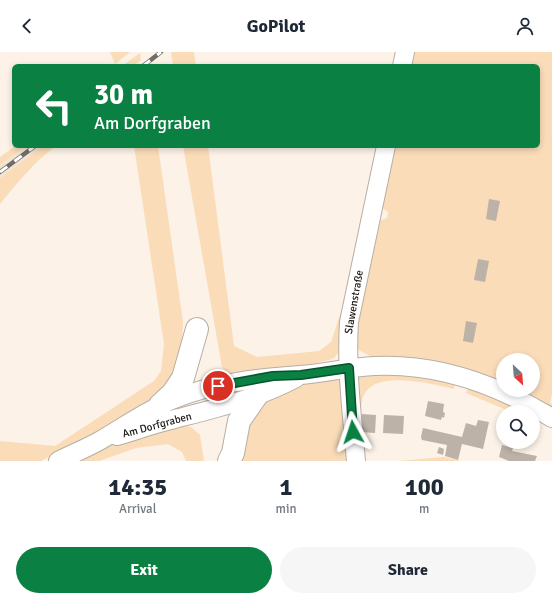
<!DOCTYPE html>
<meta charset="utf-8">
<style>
body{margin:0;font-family:Signika,sans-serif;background:#f6f6f7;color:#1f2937;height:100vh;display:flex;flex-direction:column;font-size:15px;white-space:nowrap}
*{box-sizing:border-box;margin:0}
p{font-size:13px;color:#747a83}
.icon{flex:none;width:22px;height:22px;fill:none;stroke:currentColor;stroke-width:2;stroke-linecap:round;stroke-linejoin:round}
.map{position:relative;height:409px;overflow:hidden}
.side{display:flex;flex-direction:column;background:#fff;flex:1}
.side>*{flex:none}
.top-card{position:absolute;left:12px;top:12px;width:528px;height:84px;border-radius:6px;box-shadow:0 2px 6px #0003;background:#0b8043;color:#fff;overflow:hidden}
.needle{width:26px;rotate:154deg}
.controls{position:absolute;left:496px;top:301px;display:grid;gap:8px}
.controls a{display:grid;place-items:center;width:44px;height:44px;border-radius:50%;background:#fff;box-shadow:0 2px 6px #0003;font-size:20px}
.pin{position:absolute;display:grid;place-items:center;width:34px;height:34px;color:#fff;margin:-17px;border:2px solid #fff;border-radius:50%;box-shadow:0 1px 4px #0007}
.me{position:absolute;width:44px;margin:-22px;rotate:355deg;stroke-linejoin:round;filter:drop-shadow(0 0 3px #0008)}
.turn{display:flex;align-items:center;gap:14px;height:84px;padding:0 16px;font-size:18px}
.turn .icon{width:52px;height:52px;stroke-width:2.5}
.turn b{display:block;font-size:28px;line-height:34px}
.eta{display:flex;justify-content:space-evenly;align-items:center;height:68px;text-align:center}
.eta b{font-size:24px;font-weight:700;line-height:28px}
.button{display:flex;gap:8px;margin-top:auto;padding:8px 16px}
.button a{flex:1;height:46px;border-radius:24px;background:#0b8043;color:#fff;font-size:16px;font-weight:700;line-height:46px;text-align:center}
.button a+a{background:#f6f6f7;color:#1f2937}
header{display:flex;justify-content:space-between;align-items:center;height:52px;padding:0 16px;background:#fff;font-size:18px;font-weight:700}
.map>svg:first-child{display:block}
</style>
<header><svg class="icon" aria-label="back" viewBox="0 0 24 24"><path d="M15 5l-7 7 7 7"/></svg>GoPilot<svg class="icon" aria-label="person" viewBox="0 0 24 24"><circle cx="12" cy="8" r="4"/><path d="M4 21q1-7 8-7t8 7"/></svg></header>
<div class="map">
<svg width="552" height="409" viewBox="0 0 552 409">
<rect width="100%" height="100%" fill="#fcf2e7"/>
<!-- built -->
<path fill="#f3e4d3" d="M26 94H43L0 126V113Z"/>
<!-- green -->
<g fill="#fadcb9">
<path d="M110 0H130L115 12Z"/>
<path d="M171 0H194L196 14H173Z"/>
<path d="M412 0H552V342L550 351 552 352V358L515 338H533V308H503V332L375 307 359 298 353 288 379 169 387 166 388 160 381 155 390 94H538V14H409Z"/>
<path d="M140 1 141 8 133 14H122Z"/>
<path d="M15 94H26L0 113V105Z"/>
<path d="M43 94H56C34 110 17 131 0 152V126Z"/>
<path d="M134 94H158L183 270 181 307 162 344 41 409H0V389L55 394 154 329 161 319 164 292Z"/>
<path d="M183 94H208L234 294 257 305 319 299 331 290 348 239 340 299 334 306 329 308 299 315 237 324 226 321 222 315Z"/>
<path d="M390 320 455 329 454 337C430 332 369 315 362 349 360 359 362 370 361 380L356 329 361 323Z"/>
<path d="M340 326 344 328 353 409H240V388L258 353 293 336 317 328Z"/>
<path d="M468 336 510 353 509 359 466 341Z"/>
<path d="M182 373 191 375 200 383 204 409H186L182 400 168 392 136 396 99 409H71L123 388Z"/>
<path d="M444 405 461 409H398Z"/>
</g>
<!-- building -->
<g fill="#bcb2a8">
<path d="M489 147 500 149 496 169 486 167Z"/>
<path d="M478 207 489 209 485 230 474 228Z"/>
<path d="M466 269 477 271 473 291 463 289Z"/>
<path d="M428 349 444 352 443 360 445 361 444 366 442 365 441 368 425 364Z"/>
<path d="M362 362 376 363 375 381 361 380Z"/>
<path d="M384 363 404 364 403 382 383 381Z"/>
<path d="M478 368 489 370 483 397 462 392 458 408 445 404 447 393 422 388 421 385 423 376 462 385 466 371 476 374Z"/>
<path d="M502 393 513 396 512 399 537 404 535 409H509L499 405Z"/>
<path d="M439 395 444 397 443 403 437 401Z"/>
</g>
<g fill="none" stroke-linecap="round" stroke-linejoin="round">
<!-- minor casing -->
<g stroke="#b7aea3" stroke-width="20">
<g id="minor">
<path d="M402 14 405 0"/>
<path d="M117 384C135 379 153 372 171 368 213 357 257 347 296 326"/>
<path d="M58 409C72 402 87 396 101 388 125 374 147 358 172 348 213 331 256 326 300 323 325 321 349 315 375 314 439 311 498 333 552 366"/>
<path d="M356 409C352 363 346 316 349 270L386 94"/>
</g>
</g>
<!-- major casing -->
<g stroke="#b7aea3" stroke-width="24">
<g id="major">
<path d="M160 353 173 341 183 326 197 277"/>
<path d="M229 409 233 401 239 369 257 343"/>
</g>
</g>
<!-- minor -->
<use href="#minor" stroke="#fff" stroke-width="18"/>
<!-- major -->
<use href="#major" stroke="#fff" stroke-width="22"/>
<!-- rail casing -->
<g stroke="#736d67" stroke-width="4.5">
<g id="rail">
<path d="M143 14 161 0"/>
<path d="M0 120 35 94"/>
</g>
</g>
<!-- rail -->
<use href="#rail" stroke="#fff" stroke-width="3" stroke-dasharray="9" stroke-linecap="butt"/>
</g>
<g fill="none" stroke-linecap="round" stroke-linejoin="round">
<!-- route casing -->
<g stroke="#07532c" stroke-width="10">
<path id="route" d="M218 334 273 324 301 323 349 316 353 380"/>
</g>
<!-- route -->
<use href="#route" stroke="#0b8043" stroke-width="7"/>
</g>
<g text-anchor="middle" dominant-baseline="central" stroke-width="3" stroke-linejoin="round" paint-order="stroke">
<!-- street labels -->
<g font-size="11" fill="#1a1713" stroke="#fff">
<text transform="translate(354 250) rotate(-80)">Slawenstraße</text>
<text transform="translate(157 373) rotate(-15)">Am Dorfgraben</text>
</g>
</g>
</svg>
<div class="controls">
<a><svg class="needle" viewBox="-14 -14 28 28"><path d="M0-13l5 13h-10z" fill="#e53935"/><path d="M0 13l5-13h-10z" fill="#747a83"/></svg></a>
<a><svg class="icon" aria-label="search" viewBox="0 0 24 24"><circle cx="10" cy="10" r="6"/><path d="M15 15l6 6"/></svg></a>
</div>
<div class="pin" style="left:218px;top:334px;background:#d93025"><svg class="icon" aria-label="arrive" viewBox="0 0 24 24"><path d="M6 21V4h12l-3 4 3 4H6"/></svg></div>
<svg class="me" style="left:353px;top:380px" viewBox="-20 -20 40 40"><path d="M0-17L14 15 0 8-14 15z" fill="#0b8043" stroke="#fff" stroke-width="4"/></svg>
<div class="top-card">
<div class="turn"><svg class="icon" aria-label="left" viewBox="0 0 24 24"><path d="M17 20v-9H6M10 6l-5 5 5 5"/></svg><div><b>30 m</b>Am Dorfgraben</div></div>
</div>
</div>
<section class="side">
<div class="eta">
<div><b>14:35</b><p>Arrival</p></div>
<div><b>1</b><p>min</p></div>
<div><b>100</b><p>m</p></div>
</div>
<div class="button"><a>Exit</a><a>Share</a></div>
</section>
